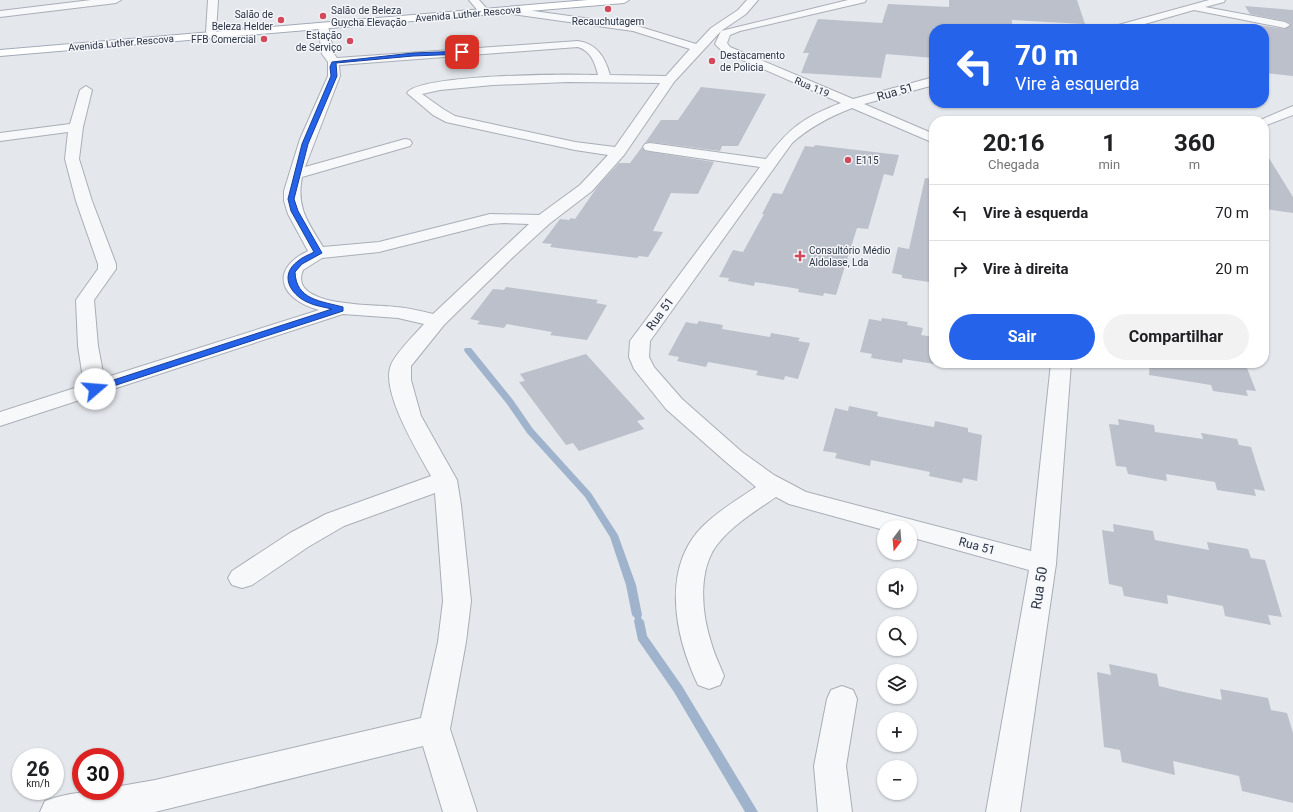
<!DOCTYPE html>
<html lang="pt">
<meta charset="utf-8">
<style>
body{margin:0;font-family:Roboto,sans-serif;background:#f2f2f2;color:#202124;height:100vh;display:flex;flex-direction:column;font-size:15px;white-space:nowrap}
*{box-sizing:border-box;margin:0}
p{font-size:13px;color:#757577}
.icon{flex:none;width:22px;height:22px;fill:none;stroke:currentColor;stroke-width:2;stroke-linecap:round;stroke-linejoin:round}
.map{position:relative;flex:1;overflow:hidden}
.drawer{position:absolute;left:929px;top:116px;width:340px;height:252px;display:flex;flex-direction:column;background:#fff;border-radius:16px;box-shadow:0 1px 3px #0004}
.drawer>*{flex:none}
.banner{position:absolute;left:929px;top:24px;width:340px;height:84px;border-radius:16px;box-shadow:0 1px 3px #0004;background:#2563eb;color:#fff;overflow:hidden}
.needle{width:26px;rotate:196deg}
.fabs{position:absolute;left:877px;top:520px;display:grid;gap:8px}
.fabs a{display:grid;place-items:center;width:40px;height:40px;border-radius:50%;background:#fff;box-shadow:0 1px 3px #0004;font-size:20px}
.speed{position:absolute;left:12px;top:748px;display:flex;gap:8px;font-size:20px;font-weight:700;text-align:center}
.speed>*{display:grid;place-content:center;width:52px;height:52px;border-radius:50%;background:#fff;box-shadow:0 1px 3px #0004;line-height:1}
.speed small{font-size:10px;font-weight:400}
.speed .limit{border:6px solid #d22;background:#fff;color:#111}
.pin{position:absolute;display:grid;place-items:center;width:34px;height:34px;color:#fff;margin:-17px;border-radius:8px;box-shadow:0 2px 6px #0006}
.me{position:absolute;width:44px;margin:-22px;rotate:72deg;stroke-linejoin:round;filter:drop-shadow(0 0 3px #0008)}
.turn{display:flex;align-items:center;gap:14px;height:84px;padding:0 20px;font-size:18px}
.turn .icon{width:52px;height:52px;stroke-width:2.5}
.turn b{display:block;font-size:28px;line-height:34px}
.eta{display:flex;justify-content:space-evenly;align-items:center;height:68px;text-align:center}
.eta b{font-size:24px;font-weight:700;line-height:28px}
.cta{display:flex;gap:8px;margin-top:auto;padding:8px 20px}
.cta a{flex:1;height:46px;border-radius:24px;background:#2563eb;color:#fff;font-size:16px;font-weight:700;line-height:46px;text-align:center}
.cta a+a{background:#f2f2f2;color:#202124}
ul{padding:0;list-style:none}
li{display:flex;align-items:center;gap:12px;height:56px;padding:0 20px;border-top:1px solid #e0e0e0}
li div{flex:1}
li b{display:block;font-size:15px}
li em{font-style:normal}
.map>svg:first-child{display:block}
</style>
<div class="map">
<svg width="1293" height="812" viewBox="0 0 1293 812">
<rect width="100%" height="100%" fill="#e4e7ec"/>
<g fill="none" stroke-linecap="round" stroke-linejoin="round">
<!-- stream -->
<path fill="#9fb4cc" fill-rule="evenodd" d="M465 348H471L513 400 533 429 591 493 618 535 636 585 642 615 641 618 644 621 647 636 682 686 758 812H745L674 692 638 640 634 621 635 618 632 615 626 585 610 537 585 497 527 433 507 404 465 352 464 350Z"/>
</g>
<!-- building -->
<g fill="#bbc0ca">
<path d="M949 0H1077L1085 24 1012 20V29L934 27V58L886 54 881 78 801 73 809 53H803L818 19 882 23 888 4 949 7Z"/>
<path d="M1245 6 1293 10V76L1264 73V29H1253L1251 24 1285 29 1291 24 1285 21 1250 14Z"/>
<path d="M701 87 766 94 738 146H722L720 151 650 142 645 143 661 120H678Z"/>
<path d="M815 145 899 155 893 176 884 174 868 229 857 228 836 295 824 293 823 296 798 292 799 289 755 282 754 286 728 281 729 278 719 277 733 250 743 252 764 214H762L773 193 782 194 805 146 814 147Z"/>
<path d="M642 147 645 151 714 162 698 194 671 193 653 231 663 232 648 257 639 256 637 258 573 250 550 247 552 244 542 243 560 219 569 220 571 218 575 219 598 186 619 163H630Z"/>
<path d="M1264 150 1293 197V213L1264 209Z"/>
<path d="M925 178 934 179V279H929V282L902 278V275L892 273 898 247 909 249Z"/>
<path d="M506 287 598 300 596 303 607 305 587 340 550 335 552 332 507 324 504 328 477 324 480 321 470 319 493 289 504 290Z"/>
<path d="M882 318 908 322 907 325 923 328 921 335 934 337V364L903 359 902 363 871 358 872 354 860 352 869 319 881 321Z"/>
<path d="M699 321 723 325 722 329 770 337 771 333 800 338 798 341 810 343 798 379 785 376 784 380 756 375 758 371 708 362 706 367 677 361 679 357 668 355 686 322 697 324Z"/>
<path d="M586 354 645 419 637 421 644 429 579 451 573 443 566 445 519 382 525 381 520 374Z"/>
<path d="M1150 363H1245L1256 391 1246 390 1248 396 1213 391 1211 385 1149 375Z"/>
<path d="M849 406 878 412 877 416 918 424 934 427 935 421 968 428V432L982 435 977 481 963 478 962 483 929 476 930 472 871 460 870 466 835 458 837 453 823 451 835 408 848 411Z"/>
<path d="M1118 419 1154 425 1155 432 1203 439 1201 433 1237 439 1239 445 1251 447 1265 491 1254 489 1256 496 1217 490 1215 482 1166 474 1167 481 1128 474 1126 467 1116 466 1109 424 1119 425Z"/>
<path d="M1113 524 1153 531 1155 540 1209 550 1207 542 1248 549 1251 558 1265 560 1282 617 1268 615 1271 625 1225 616 1223 606 1167 595 1168 604 1124 596 1122 587 1109 584 1102 530 1114 532Z"/>
<path d="M1109 664 1157 674 1159 686 1179 691 1222 700 1220 689 1268 698 1271 710 1287 713 1293 733V803L1242 791 1239 776 1173 761 1175 775 1122 762 1120 750 1104 747 1097 672 1111 675Z"/>
</g>
<g fill="none" stroke-linecap="round" stroke-linejoin="round">
<!-- minor casing -->
<g stroke="#a9aeb7" stroke-width="2">
<g id="minor">
<path d="M91 0H121L116 3 0 17V11Z"/>
<path d="M208 0H218L216 32 211 35 206 32Z"/>
<path d="M469 0H479L488 10 487 12H479Z"/>
<path d="M747 0H758L746 14 721 31 848 0H866L865 2 740 31 730 35 727 43 730 47 853 99 934 77V85L864 104 934 134V143L852 108C829 117 810 127 792 143L650 341 649 357 654 367 682 399 742 452 774 475 806 492 1031 551 1051 363H1071L1056 564 1020 812H986L1029 570 910 537V527H884V530L789 504 776 497C757 510 736 523 721 540 697 565 701 611 711 642 714 654 720 665 724 676L720 685 709 689 698 685C675 637 661 569 702 527 718 511 738 499 756 487L726 462 666 409 634 369 629 357 630 341 760 167 650 151 645 150 643 147 645 144 650 143 766 159C789 128 804 117 841 103L722 51 715 44 721 31 674 82 624 155 592 191 549 224 511 259 444 325 411 366V380L421 416 457 480 461 505 471 601 466 642 450 729 477 812H443L423 746 155 812H40L45 801C68 792 91 791 115 791V787L155 780 421 718 438 642 443 601 435 493 344 526 308 547 252 585 242 588 232 585 228 578 232 571 290 533 326 514 431 476C418 452 380 391 391 365 395 354 416 333 424 324L398 318 343 314 0 426V412L84 385 78 346 76 300 98 269V264L76 201 65 159 68 132 0 141V133L70 124 80 90 86 86 92 90 83 127 79 159 92 201 116 264V269L94 300 98 346 104 378 319 310C281 300 268 270 308 251L288 214 284 201V191L300 139 328 76V62L322 54 318 26 319 24 323 23 328 26 334 54 337 58 578 41C597 44 605 57 610 75L666 76 690 49 633 31 512 14 507 11 512 8 634 25 696 44 711 28 738 10ZM578 47C591 51 595 63 598 75 570 74 419 74 407 93L433 115 446 122 575 150 608 155 580 185 539 215 490 214 379 242 323 247C308 222 296 208 302 177L410 146 412 143 410 140 405 139 305 167 340 76 339 65ZM568 82 660 83 615 147 575 142 455 116 443 109 422 94 440 90 493 85ZM504 223 529 224 433 314C421 311 409 308 396 307 376 304 287 308 303 270L322 258 379 252 490 224Z"/>
<path d="M1209 0H1225L1224 2 1205 7 1285 22 1290 25 1285 28 1194 10 1127 29H1110L1111 27Z"/>
<path d="M1293 106V115L1264 126V121H1258Z"/>
<path d="M842 686 853 690 857 699 846 766 852 812H818L814 766 827 699 831 690Z"/>
</g>
</g>
<!-- major casing -->
<g stroke="#a3abb8" stroke-width="2">
<path id="major" d="M588 0H629L624 3 0 56V50Z"/>
</g>
<!-- minor -->
<use href="#minor" fill="#f7f8fa" fill-rule="evenodd"/>
<!-- major -->
<use href="#major" fill="#fff" fill-rule="evenodd"/>
</g>
<!-- route -->
<path fill="#2563eb" stroke="#184099" d="M463 51 462 54 413 56 336 63 337 76 308 144 294 199 298 211 322 253 302 264 295 272C296 300 321 301 343 307V311L98 391H92V387L332 309C324 307 315 306 307 302 290 294 279 275 298 261 302 257 309 255 314 252L291 211 288 199 302 144 331 76 330 67 332 62 413 53Z"/>
<!-- markers -->
<g fill="#d1495b" stroke="#f4f6f9" stroke-width="1.5">
<circle cx="608" cy="9" r="4"/>
<circle cx="323" cy="16" r="4"/>
<circle cx="281" cy="20" r="4"/>
<circle cx="264" cy="39" r="4"/>
<circle cx="350" cy="41" r="4"/>
<circle cx="712" cy="61" r="4"/>
<circle cx="848" cy="160" r="4"/>
<path d="M798 250h4v4h4v4h-4v4h-4v-4h-4v-4h4z"/>
</g>
<g text-anchor="middle" dominant-baseline="central" stroke-width="3" stroke-linejoin="round" paint-order="stroke">
<!-- far-poi labels -->
<g font-size="10" fill="#2b3445" stroke="#f4f6f9" text-anchor="start">
<text x="331" y="10">Salão de Beleza<tspan x="331" dy="12">Guycha Elevação</tspan></text>
<text x="273" y="14" text-anchor="end">Salão de<tspan x="273" dy="12">Beleza Helder</tspan></text>
<text x="608" y="21" text-anchor="middle">Recauchutagem</text>
<text x="342" y="35" text-anchor="end">Estação<tspan x="342" dy="12">de Serviço</tspan></text>
<text x="256" y="39" text-anchor="end">FFB Comercial</text>
<text x="720" y="55">Destacamento<tspan x="720" dy="12">de Policia</tspan></text>
<text x="856" y="160">E115</text>
<text x="809" y="250">Consultório Médio<tspan x="809" dy="12">Aldolase, Lda</tspan></text>
</g>
<!-- far-street labels -->
<g font-size="10" fill="#2b3445" stroke="#f4f6f9">
<text transform="translate(468 14) rotate(-5)">Avenida Luther Rescova</text>
<text transform="translate(121 43) rotate(-5)">Avenida Luther Rescova</text>
<text transform="translate(812 87) rotate(23)">Rua 119</text>
</g>
<!-- street labels -->
<g font-size="12" fill="#2b3445" stroke="#f4f6f9">
<text transform="translate(895 92) rotate(-16)">Rua 51</text>
<text transform="translate(660 314) rotate(-54)">Rua 51</text>
<text transform="translate(977 546) rotate(15)">Rua 51</text>
</g>
<!-- near-street labels -->
<g font-size="14" fill="#2b3445" stroke="#f4f6f9">
<text transform="translate(1039 588) rotate(-81)">Rua 50</text>
</g>
</g>
</svg>
<div class="fabs">
<a><svg class="needle" viewBox="-14 -14 28 28"><path d="M0-13l5 13h-10z" fill="#e53935"/><path d="M0 13l5-13h-10z" fill="#757577"/></svg></a>
<a><svg class="icon" aria-label="sound" viewBox="0 0 24 24"><path d="M4 9h4l5-4v14l-5-4H4zM17 9q2 3 0 6"/></svg></a>
<a><svg class="icon" aria-label="search" viewBox="0 0 24 24"><circle cx="10" cy="10" r="6"/><path d="M15 15l6 6"/></svg></a>
<a><svg class="icon" aria-label="layers" viewBox="0 0 24 24"><path d="M12 4l9 5-9 5-9-5zM3 14l9 5 9-5"/></svg></a>
<a>+</a>
<a>−</a>
</div>
<div class="speed"><div>26<small>km/h</small></div><div class="limit">30</div></div>
<div class="pin" style="left:462px;top:52px;background:#d93025"><svg class="icon" aria-label="arrive" viewBox="0 0 24 24"><path d="M6 21V4h12l-3 4 3 4H6"/></svg></div>
<svg class="me" style="left:95px;top:389px" viewBox="-20 -20 40 40"><circle r="19" fill="#fff"/><path d="M0-13L10 11 0 6-10 11z" fill="#2563eb"/></svg>
<div class="banner">
<div class="turn"><svg class="icon" aria-label="left" viewBox="0 0 24 24"><path d="M17 20v-9H6M10 6l-5 5 5 5"/></svg><div><b>70 m</b>Vire à esquerda</div></div>
</div>
<section class="drawer">
<div class="eta">
<div><b>20:16</b><p>Chegada</p></div>
<div><b>1</b><p>min</p></div>
<div><b>360</b><p>m</p></div>
</div>
<ul>
<li><svg class="icon" aria-label="left" viewBox="0 0 24 24"><path d="M17 20v-9H6M10 6l-5 5 5 5"/></svg><div><b>Vire à esquerda</b></div><em>70 m</em></li>
<li><svg class="icon" aria-label="right" viewBox="0 0 24 24"><path d="M7 20v-9h11M14 6l5 5-5 5"/></svg><div><b>Vire à direita</b></div><em>20 m</em></li>
</ul>
<div class="cta"><a>Sair</a><a>Compartilhar</a></div>
</section>
</div>
